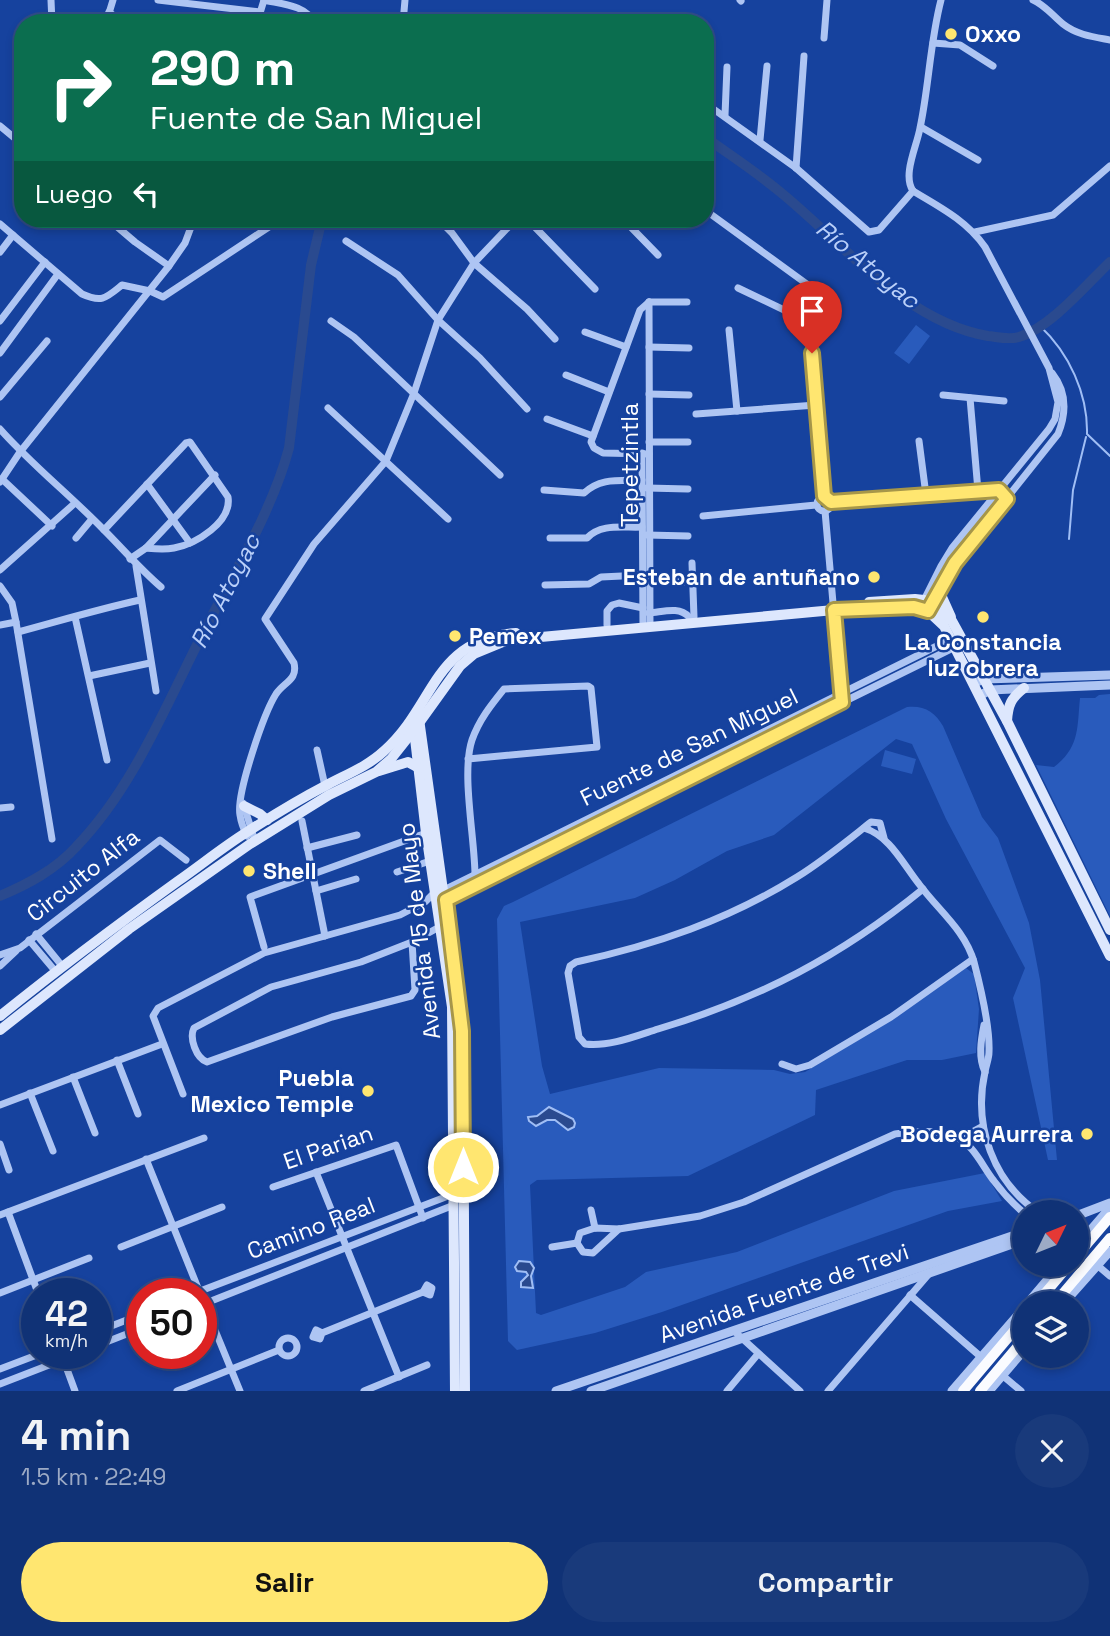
<!DOCTYPE html>
<html lang="es">
<meta charset="utf-8">
<style>
body{margin:0;font-family:"Space Grotesk",sans-serif;background:#193a7b;color:#f1f3f6;height:100vh;display:flex;flex-direction:column;font-size:26px;white-space:nowrap}
*{box-sizing:border-box;margin:0}
p{font-size:23px;color:#9caac5}
.icon{flex:none;width:38px;height:38px;fill:none;stroke:currentColor;stroke-width:2;stroke-linecap:round;stroke-linejoin:round}
.map{position:relative;height:1391px;overflow:hidden}
.details{display:flex;flex-direction:column;background:#103276;flex:1}
.details>*{flex:none}
.banner{position:absolute;left:14px;top:14px;width:700px;height:214px;border-radius:28px;box-shadow:0 4px 10px #0003,0 0 0 2px #304d88;background:#0b6e4f;color:#fff;overflow:hidden}
.needle{width:46px;rotate:47deg}
.fabs{position:absolute;left:1012px;top:1200px;display:grid;gap:14px}
.fabs a{display:grid;place-items:center;width:77px;height:77px;border-radius:50%;background:#103276;box-shadow:0 4px 10px #0003,0 0 0 2px #304d88;font-size:35px}
.speed{position:absolute;left:21px;top:1278px;display:flex;gap:14px;font-size:35px;font-weight:700;text-align:center}
.speed>*{display:grid;place-content:center;width:91px;height:91px;border-radius:50%;background:#103276;box-shadow:0 4px 10px #0003,0 0 0 2px #304d88;line-height:1}
.speed small{font-size:18px;font-weight:400}
.speed .limit{border:10px solid #d22;background:#fff;color:#111}
.pin{position:absolute;display:grid;place-items:center;width:60px;height:60px;color:#fff;margin:-72px -30px;border-radius:50% 50% 50% 0;rotate:-45deg;box-shadow:0 0 7px #0007}
.pin .icon{rotate:45deg}
.me{position:absolute;width:77px;margin:-38px;rotate:0deg;stroke-linejoin:round;filter:drop-shadow(0 0 5px #0008)}
.turn{display:flex;align-items:center;gap:24px;height:147px;padding:0 21px;font-size:32px}
.turn .icon{width:91px;height:91px;stroke-width:2.5}
.turn b{display:block;font-size:49px;line-height:60px}
.then{display:flex;align-items:center;height:66px;padding:0 21px;background:#0003;gap:14px;font-size:26px}
.round{display:grid;place-items:center;flex:none;width:74px;height:74px;border-radius:37px;background:#193a7b}
.summary{display:flex;align-items:center;justify-content:space-between;height:119px;padding:0 21px}
h1{font-size:42px;font-weight:700;line-height:52px}
.primary-button{display:flex;gap:14px;margin-top:auto;padding:14px 21px}
.primary-button a{flex:1;height:80px;border-radius:42px;background:#ffe670;color:#111;font-size:28px;font-weight:700;line-height:80px;text-align:center}
.primary-button a+a{background:#193a7b;color:#f1f3f6}
.map>svg:first-child{display:block}
</style>
<div class="map">
<svg width="1110" height="1391" viewBox="0 0 1110 1391">
<rect width="100%" height="100%" fill="#16429e"/>
<!-- green -->
<g fill="#295bbc">
<path d="M916 325 930 336 909 364 894 353Z"/>
<path d="M1110 694V916L1036 765 1054 767C1080 747 1077 728 1080 698H1095L1099 695Z"/>
<path d="M907 707C924 705 935 712 943 726L982 817 998 838 1029 923 1040 980 1057 1160H1048L1013 998 1025 968 946 819 912 744 896 739 774 835 727 851 675 880 635 898 520 922 542 1066 550 1094 659 1068 774 1070 790 1074 805 1072 897 1016 966 968 974 974 979 1009 976 1053 942 1060H907L816 1090 815 1115 688 1176 537 1180 530 1185 536 1313 541 1315 625 1287 646 1272 737 1252 894 1191 985 1173 1002 1201 948 1211 662 1312 595 1333 517 1350 508 1341 497 919 504 906 513 902Z"/>
<path d="M885 750 916 759 912 774 881 766Z"/>
</g>
<!-- water -->
<g fill="#2a4a8f" stroke="#a0bef5" stroke-width="2">
<path d="M549 1107 573 1119 575 1123 574 1127 568 1130 555 1120H547L536 1126 529 1121 528 1117 537 1116Z"/>
<path d="M519 1261 530 1262 534 1268 531 1276 533 1288 521 1287V1282L528 1275 526 1272 517 1271 515 1267Z"/>
</g>
<g fill="none" stroke-linecap="round" stroke-linejoin="round">
<!-- stream -->
<g stroke="#a0bef5" stroke-width="2">
<path d="M1040 326C1069 353 1088 394 1087 434L1110 456"/>
<path d="M1069 539 1073 490 1086 437"/>
</g>
<!-- river -->
<g stroke="#2a4a8f" stroke-width="10">
<path d="M705 137C730 155 755 171 779 191 841 241 905 322 988 336 998 337 1009 340 1019 337 1051 327 1086 285 1110 262"/>
<path d="M0 896C28 884 55 870 76 847 135 786 167 702 206 627 236 569 272 511 289 448L311 265 322 219"/>
</g>
<!-- minor -->
<g stroke="#aec5f3" stroke-width="7">
<path d="M51 0 52 23"/>
<path d="M158 0 260 12"/>
<path d="M264 0C281 4 307 5 314 23"/>
<path d="M740 0 741 1"/>
<path d="M1033 0C1045 5 1053 16 1063 24 1077 35 1094 37 1110 40"/>
<path d="M109 12 123 23"/>
<path d="M106 23 113 0"/>
<path d="M257 23 264 0"/>
<path d="M403 23 405 0"/>
<path d="M824 38 827 0"/>
<path d="M933 43 960 45 993 66"/>
<path d="M705 103 796 168 869 232 879 230 913 191"/>
<path d="M725 115 727 67"/>
<path d="M0 126 23 145"/>
<path d="M921 127 978 160"/>
<path d="M760 140 767 66"/>
<path d="M796 168 804 56"/>
<path d="M913 191C940 207 967 221 985 247L1049 368 1058 402 1055 419 1049 429 952 548 941 566 922 604"/>
<path d="M913 191C902 175 917 146 920 128 929 86 930 42 941 0"/>
<path d="M705 210 826 298"/>
<path d="M108 219 135 242 169 266"/>
<path d="M180 219 191 226"/>
<path d="M438 219 452 233 474 263 527 309 555 339"/>
<path d="M527 219 595 289"/>
<path d="M623 219 658 255"/>
<path d="M0 224 82 294C102 303 106 298 122 285L150 291 163 297 281 219"/>
<path d="M975 232 1053 215 1110 166"/>
<path d="M346 241 398 275 438 320 480 358 527 409"/>
<path d="M0 252 13 235"/>
<path d="M738 288 807 321 810 328 824 496"/>
<path d="M649 302 650 627"/>
<path d="M649 302H687"/>
<path d="M0 321 45 262"/>
<path d="M331 321 354 337 500 475"/>
<path d="M729 330 737 411"/>
<path d="M585 332 626 347"/>
<path d="M649 347 689 348"/>
<path d="M0 353 58 274"/>
<path d="M566 375 609 392"/>
<path d="M649 394 689 395"/>
<path d="M943 395 1004 401"/>
<path d="M0 397 47 341"/>
<path d="M970 398 978 491"/>
<path d="M328 408 448 519"/>
<path d="M696 414 816 405"/>
<path d="M547 419 593 436"/>
<path d="M0 429C32 465 70 495 104 530 123 549 140 569 161 587"/>
<path d="M919 441 926 495"/>
<path d="M649 442H688"/>
<path d="M642 453 643 627"/>
<path d="M649 454 603 453 594 448 591 442 640 310 649 302"/>
<path d="M2 479 52 526"/>
<path d="M0 482 20 452 169 266 185 243 194 219"/>
<path d="M147 484 190 543"/>
<path d="M647 488 688 489"/>
<path d="M544 490 584 493C601 477 620 481 642 480"/>
<circle cx="824" cy="504" r="7"/>
<path d="M831 502 978 491 999 490 1001 492"/>
<path d="M825 511 841 695"/>
<path d="M703 516 816 505"/>
<path d="M104 530 186 443 190 442 228 497C232 522 196 544 174 548 164 550 156 549 146 548"/>
<path d="M647 535 688 536"/>
<path d="M76 538 92 519"/>
<path d="M550 538H587C601 523 623 528 642 527"/>
<path d="M130 559 146 548 215 475"/>
<path d="M692 563 694 617"/>
<path d="M136 566 156 691"/>
<path d="M0 570 75 503"/>
<path d="M647 581 683 582"/>
<path d="M545 585 589 584 601 577 643 575"/>
<path d="M0 586 12 603 16 622 52 839"/>
<path d="M930 608 955 563 1058 434C1067 412 1067 392 1052 373"/>
<path d="M649 613C663 612 679 606 689 617"/>
<path d="M75 617 107 760"/>
<path d="M0 625 16 622"/>
<path d="M607 625V611L612 605 619 603 643 608"/>
<path d="M18 632C59 621 99 609 140 600"/>
<path d="M89 676 150 663"/>
<path d="M317 750 325 786"/>
<path d="M468 759 597 747 591 688 588 686 504 689C491 705 479 720 472 740 461 773 475 839 475 876"/>
<path d="M243 803 255 841"/>
<path d="M0 808 11 807"/>
<path d="M302 821 325 936"/>
<path d="M864 828C890 836 903 864 919 884 938 910 965 930 974 962 980 985 990 1029 989 1052 989 1059 986 1065 985 1072 973 1126 993 1182 1039 1213"/>
<path d="M247 836C244 830 241 822 240 815 236 794 264 713 276 694 284 682 298 680 294 663L265 619 314 544 386 461 414 393 438 320 474 263 516 219"/>
<path d="M884 838 880 823 871 822C847 841 823 861 797 877 728 920 655 945 576 962L570 966 568 973 579 1037 585 1044C609 1047 636 1036 658 1029 759 999 841 956 923 889"/>
<path d="M307 848 357 835"/>
<path d="M397 872 430 861"/>
<path d="M316 891 356 879"/>
<path d="M441 900 955 647"/>
<path d="M36 934 63 967"/>
<path d="M29 940 56 972"/>
<path d="M412 942 415 990 411 996 332 1017 207 1062C196 1058 189 1038 194 1028L271 987 361 962 412 942 443 925"/>
<path d="M264 947 250 897 429 832"/>
<path d="M0 955 20 948 160 840 186 860"/>
<path d="M0 966 16 951"/>
<path d="M984 1025C981 1040 978 1058 985 1072"/>
<path d="M117 1060 138 1114"/>
<path d="M782 1064 796 1069 810 1065 891 1017 973 959"/>
<path d="M73 1077 95 1133"/>
<path d="M30 1093 53 1151"/>
<path d="M183 1094 153 1016 158 1008 264 953 400 915 425 902 435 892 444 890 951 639"/>
<path d="M0 1105 162 1044"/>
<path d="M963 1141 972 1132 983 1126"/>
<path d="M0 1144 9 1170"/>
<path d="M146 1159 200 1293"/>
<path d="M316 1172 399 1377"/>
<path d="M273 1187 396 1145 423 1218"/>
<path d="M591 1210 595 1228"/>
<path d="M8 1212 38 1293"/>
<path d="M0 1215 204 1138"/>
<path d="M577 1243 580 1233 595 1228 619 1229 700 1216 744 1202 895 1134C914 1132 936 1129 954 1136 974 1144 982 1166 994 1181 1003 1193 1012 1203 1024 1213"/>
<path d="M577 1243 583 1252 593 1253 619 1229"/>
<path d="M121 1247 222 1207"/>
<path d="M552 1247 577 1243"/>
<path d="M1097 1265 1110 1276"/>
<path d="M0 1293 89 1258"/>
<path d="M195 1293 456 1193"/>
<path d="M910 1295 981 1357"/>
<path d="M203 1301 240 1391"/>
<path d="M201 1305 454 1205"/>
<path d="M734 1331 800 1391"/>
<path d="M96 1332 142 1314"/>
<path d="M322 1333 316 1330 313 1337 320 1339 322 1333 423 1292 427 1285 432 1288 430 1295 423 1292"/>
<circle cx="288" cy="1347" r="9"/>
<path d="M96 1346 142 1328"/>
<path d="M61 1353 75 1391"/>
<path d="M0 1369 42 1353"/>
<path d="M1002 1375 1021 1391"/>
<path d="M0 1384 80 1353"/>
<path d="M177 1391 279 1350"/>
<path d="M364 1391 427 1365"/>
<path d="M727 1391 758 1354"/>
<path d="M828 1391 928 1275"/>
</g>
<!-- tertiary -->
<g stroke="#aec5f3" stroke-width="9">
<path d="M975 683 983 679 1110 675"/>
<path d="M981 695 990 690 1110 685"/>
<path d="M1076 1216 1110 1203"/>
<path d="M1076 1247 1110 1208"/>
<path d="M1027 1304 1060 1265"/>
<path d="M1063 1304 1110 1251"/>
<path d="M556 1391 1024 1232"/>
<path d="M591 1391 1024 1240"/>
<path d="M952 1391 1024 1308"/>
<path d="M989 1391 1024 1350"/>
</g>
<!-- secondary -->
<g stroke="#dde7fd" stroke-width="10">
<path d="M940 587 942 597 951 617"/>
<path d="M869 602 915 599 924 600 952 621 1007 721 1110 930"/>
<path d="M419 719 460 1012 463 1051 465 1391"/>
<path d="M1007 721C1008 705 1011 698 1024 688"/>
<path d="M414 730 426 833 452 1007 455 1391"/>
<path d="M379 771 408 762 419 768"/>
<path d="M244 806 260 814 267 820"/>
<path d="M0 1016C58 969 117 925 178 881 201 865 223 847 247 832 272 816 298 800 325 786 345 775 367 767 384 751 436 705 432 640 516 633"/>
<path d="M0 1030 129 929 250 844 329 795 376 772 391 759 414 730 460 666 474 654 508 640 834 610 914 607 928 611 944 626 1110 956"/>
</g>
<!-- primary -->
<g stroke="#fafbff" stroke-width="10">
<path d="M1076 1257 1110 1217"/>
<path d="M1036 1304 1069 1265"/>
<path d="M1054 1304 1110 1238"/>
<path d="M963 1391 1024 1319"/>
<path d="M980 1391 1024 1339"/>
</g>
</g>
<g fill="none" stroke-linecap="round" stroke-linejoin="round">
<!-- route casing -->
<g stroke="#a69649" stroke-width="18">
<path id="route" d="M463 1167 462 1031 446 900 842 702 834 610 914 607 928 611 955 563 1007 499 999 490 831 502 824 496 812 353"/>
</g>
<!-- route -->
<use href="#route" stroke="#ffe670" stroke-width="12"/>
</g>
<!-- markers -->
<g fill="#ffe670" stroke="#16429e" stroke-width="2.5">
<circle cx="951" cy="34" r="7"/>
<circle cx="874" cy="577" r="7"/>
<circle cx="983" cy="617" r="7"/>
<circle cx="455" cy="636" r="7"/>
<circle cx="249" cy="871" r="7"/>
<circle cx="368" cy="1091" r="7"/>
<circle cx="1087" cy="1134" r="7"/>
</g>
<g text-anchor="middle" dominant-baseline="central" stroke-width="5" stroke-linejoin="round" paint-order="stroke">
<!-- poi labels -->
<g font-size="23" font-weight="bold" fill="#fff" stroke="#16429e" text-anchor="start">
<text x="965" y="34">Oxxo</text>
<text x="860" y="577" text-anchor="end">Esteban de antuñano</text>
<text x="469" y="636">Pemex</text>
<text x="983" y="642" text-anchor="middle">La Constancia<tspan x="983" dy="26">luz obrera</tspan></text>
<text x="263" y="871">Shell</text>
<text x="354" y="1078" text-anchor="end">Puebla<tspan x="354" dy="26">Mexico Temple</tspan></text>
<text x="1073" y="1134" text-anchor="end">Bodega Aurrera</text>
</g>
<!-- street labels -->
<g font-size="23" fill="#fff" stroke="#16429e">
<text transform="translate(630 465) rotate(-90)">Tepetzintla</text>
<text transform="translate(689 747) rotate(-26)">Fuente de San Miguel</text>
<text transform="translate(83 875) rotate(-38)">Circuito Alfa</text>
<text transform="translate(419 931) rotate(-97)">Avenida 15 de Mayo</text>
<text transform="translate(328 1147) rotate(-19)">El Parian</text>
<text transform="translate(311 1228) rotate(-21)">Camino Real</text>
<text transform="translate(784 1293) rotate(-19)">Avenida Fuente de Trevi</text>
</g>
<!-- water labels -->
<g font-size="24" font-style="italic" fill="#bad0f9" stroke="#16429e">
<text transform="translate(868 264) rotate(39)">Río Atoyac</text>
<text transform="translate(225 591) rotate(-63)">Río Atoyac</text>
</g>
</g>
</svg>
<div class="fabs">
<a><svg class="needle" viewBox="-14 -14 28 28"><path d="M0-13l5 13h-10z" fill="#e53935"/><path d="M0 13l5-13h-10z" fill="#9caac5"/></svg></a>
<a><svg class="icon" aria-label="layers" viewBox="0 0 24 24"><path d="M12 4l9 5-9 5-9-5zM3 14l9 5 9-5"/></svg></a>
</div>
<div class="speed"><div>42<small>km/h</small></div><div class="limit">50</div></div>
<div class="pin" style="left:812px;top:353px;background:#d93025"><svg class="icon" aria-label="arrive" viewBox="0 0 24 24"><path d="M6 21V4h12l-3 4 3 4H6"/></svg></div>
<svg class="me" style="left:463px;top:1167px" viewBox="-20 -20 40 40"><circle r="17" fill="#ffe670" stroke="#fff" stroke-width="3"/><path d="M0-11L8 9 0 5-8 9z" fill="#fff"/></svg>
<div class="banner">
<div class="turn"><svg class="icon" aria-label="right" viewBox="0 0 24 24"><path d="M7 20v-9h11M14 6l5 5-5 5"/></svg><div><b>290 m</b>Fuente de San Miguel</div></div>
<div class="then">Luego<svg class="icon" aria-label="left" viewBox="0 0 24 24"><path d="M17 20v-9H6M10 6l-5 5 5 5"/></svg></div>
</div>
</div>
<section class="details">
<div class="summary"><div><h1>4 min</h1><p>1.5 km · 22:49</p></div><a class="round"><svg class="icon" aria-label="close" viewBox="0 0 24 24"><path d="M6 6l12 12M18 6L6 18"/></svg></a></div>
<div class="primary-button"><a>Salir</a><a>Compartir</a></div>
</section>
